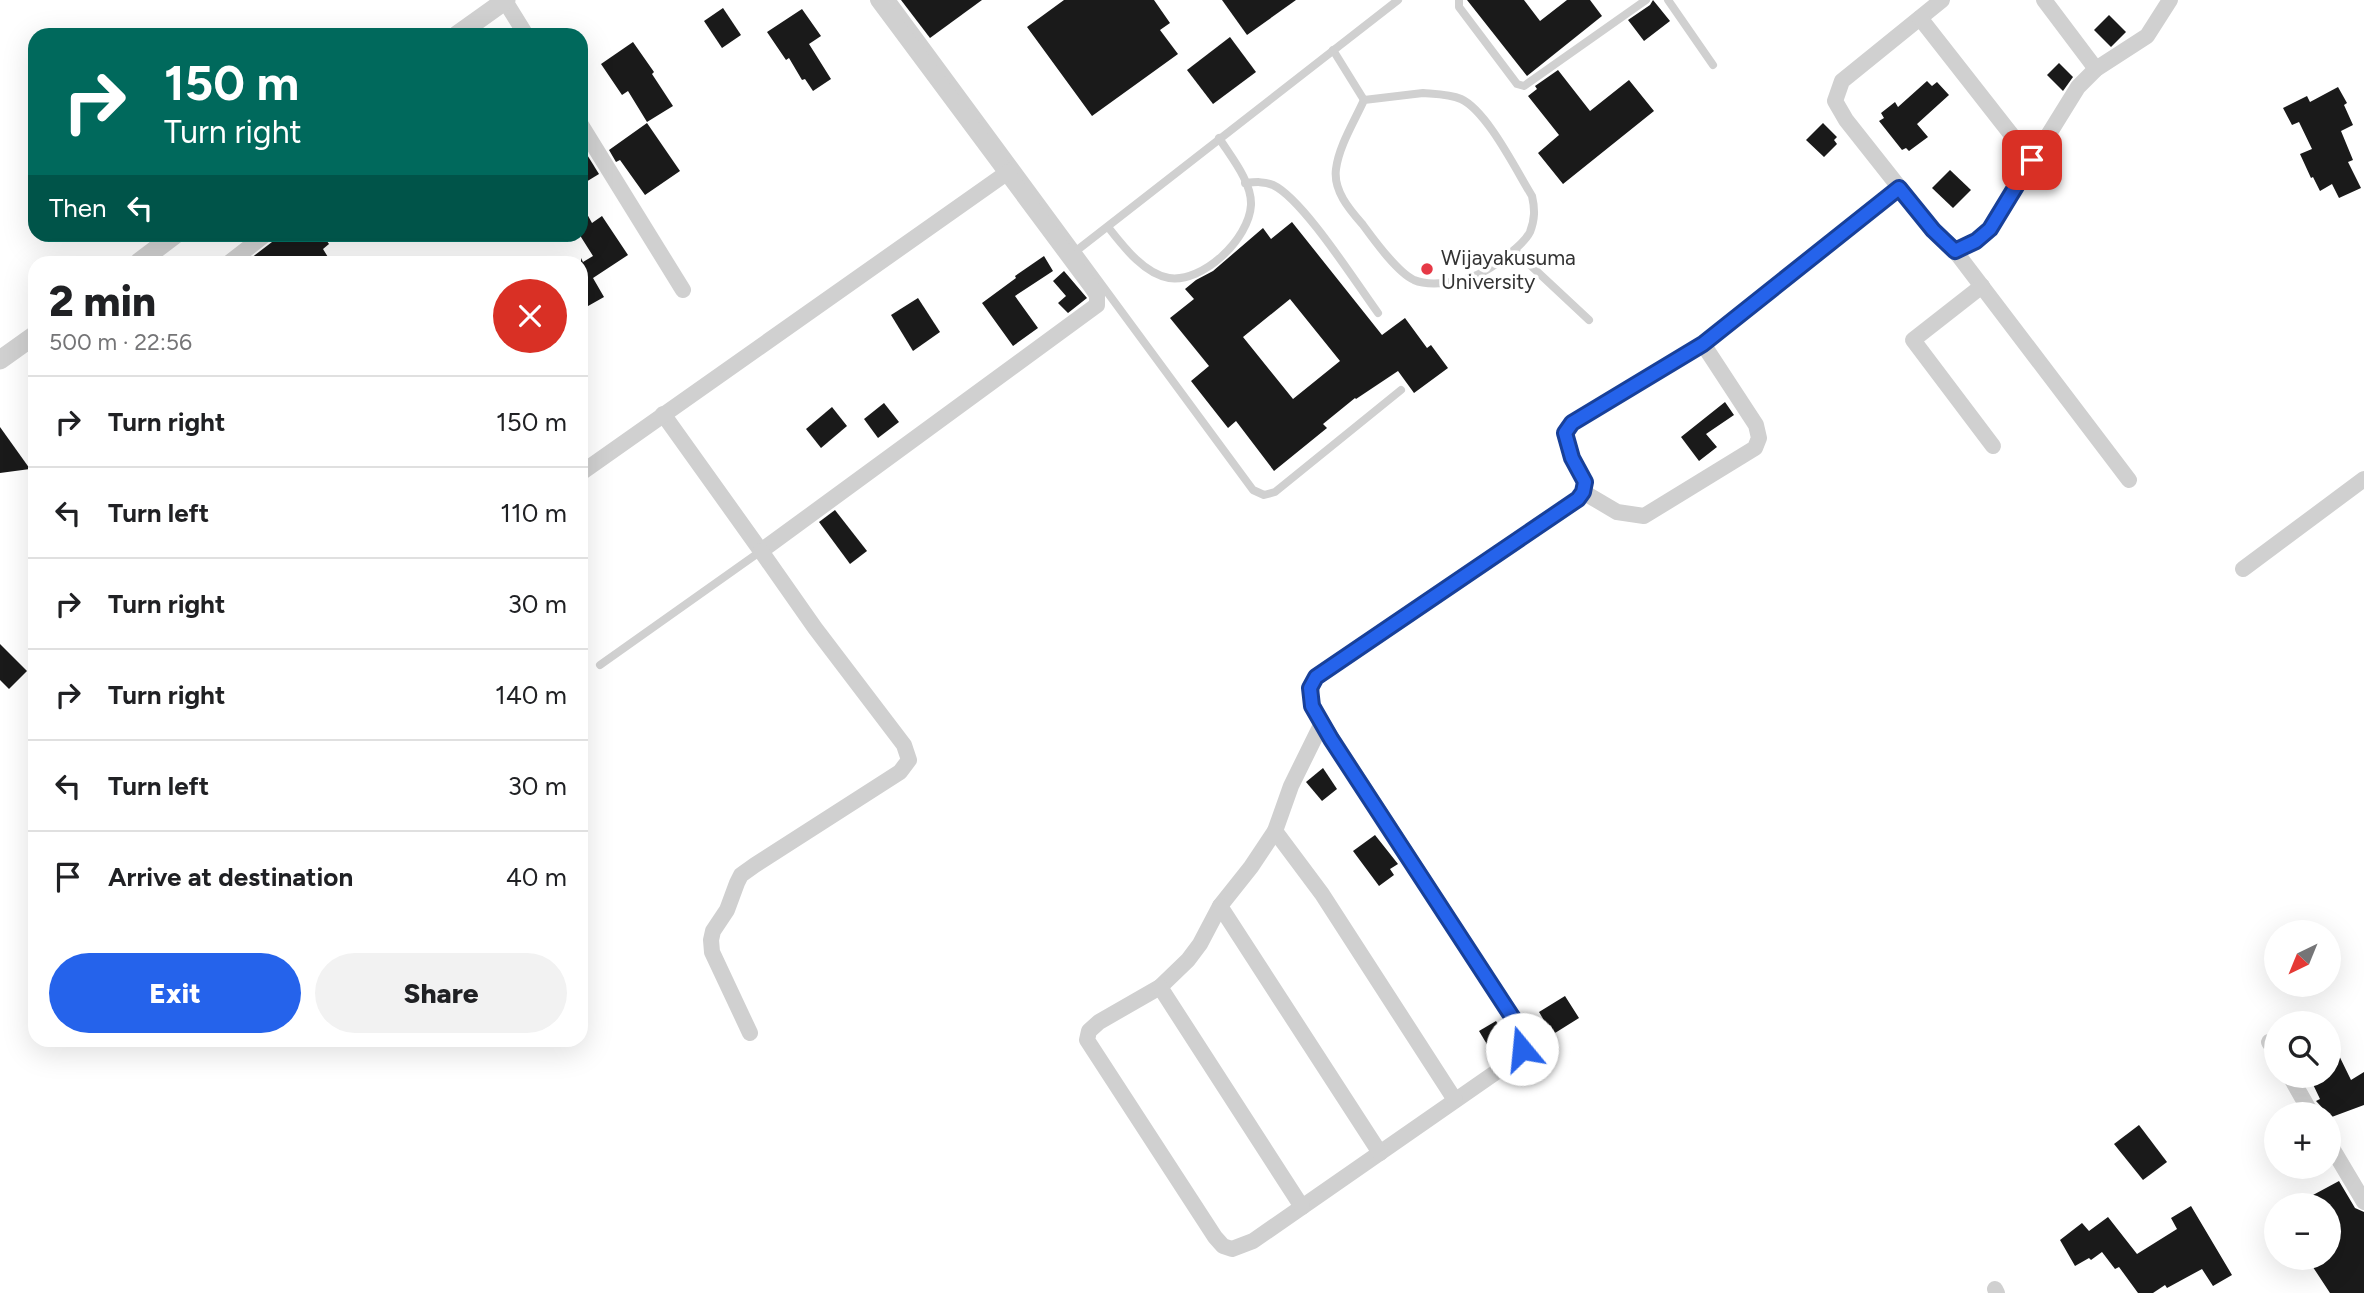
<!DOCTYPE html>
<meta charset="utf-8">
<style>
body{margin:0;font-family:Figtree,sans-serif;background:#f2f2f2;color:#202124;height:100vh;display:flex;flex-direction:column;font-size:26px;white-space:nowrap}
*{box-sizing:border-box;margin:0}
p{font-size:23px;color:#757577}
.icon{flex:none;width:38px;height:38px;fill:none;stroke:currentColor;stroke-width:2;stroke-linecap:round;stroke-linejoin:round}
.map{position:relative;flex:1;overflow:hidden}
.panel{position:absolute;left:28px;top:256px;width:560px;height:791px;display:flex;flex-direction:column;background:#fff;border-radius:21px;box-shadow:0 7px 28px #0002}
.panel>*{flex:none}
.hud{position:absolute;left:28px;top:28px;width:560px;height:214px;border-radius:21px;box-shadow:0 7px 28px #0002;background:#00695c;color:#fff;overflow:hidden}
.needle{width:46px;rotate:223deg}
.buttons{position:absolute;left:2264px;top:920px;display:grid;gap:14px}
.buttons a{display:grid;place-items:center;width:77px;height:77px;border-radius:50%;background:#fff;box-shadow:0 7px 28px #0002;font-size:35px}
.pin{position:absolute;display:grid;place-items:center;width:60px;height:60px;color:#fff;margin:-30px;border-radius:14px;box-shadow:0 4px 10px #0006}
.me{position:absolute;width:77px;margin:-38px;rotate:343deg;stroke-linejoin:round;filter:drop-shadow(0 0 5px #0008)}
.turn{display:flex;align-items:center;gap:24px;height:147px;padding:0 21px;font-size:32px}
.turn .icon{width:91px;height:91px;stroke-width:2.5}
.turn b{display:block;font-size:49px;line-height:60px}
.then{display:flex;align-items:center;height:66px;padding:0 21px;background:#0003;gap:14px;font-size:26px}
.round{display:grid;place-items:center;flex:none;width:74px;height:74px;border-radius:37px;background:#f2f2f2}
.overview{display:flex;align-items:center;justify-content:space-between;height:119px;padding:0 21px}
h1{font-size:42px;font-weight:800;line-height:52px}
.primary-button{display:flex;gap:14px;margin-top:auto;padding:14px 21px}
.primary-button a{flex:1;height:80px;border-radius:42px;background:#2563eb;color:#fff;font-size:28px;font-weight:800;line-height:80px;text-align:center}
.primary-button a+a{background:#f2f2f2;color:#202124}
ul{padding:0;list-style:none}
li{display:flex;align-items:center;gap:21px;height:91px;padding:0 21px;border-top:2px solid #e0e0e0}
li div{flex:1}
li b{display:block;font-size:26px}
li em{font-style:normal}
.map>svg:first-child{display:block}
</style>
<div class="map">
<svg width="2364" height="1293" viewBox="0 0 2364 1293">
<rect width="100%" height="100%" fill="#fff"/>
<!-- building -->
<g fill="#1a1a1a" fill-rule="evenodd">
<path d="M901 0H982L930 38Z"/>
<path d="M1064 0H1154L1170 23 1160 30 1178 54 1092 116 1027 27Z"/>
<path d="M1222 0H1296L1247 35Z"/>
<path d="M1467 0H1524L1540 21 1567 0H1590L1602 16 1527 76Z"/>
<path d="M1653 0 1670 21 1644 41 1628 20 1650 5Z"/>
<path d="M723 8 741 35 722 48 704 21Z"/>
<path d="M802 9 821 36 809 44 831 79 813 91 805 79 802 80 789 58 786 60 767 32Z"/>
<path d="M2109 15 2126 32 2111 47 2094 30Z"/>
<path d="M1230 37 1256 72 1213 104 1187 70Z"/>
<path d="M633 42 654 72 652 74 673 106 647 122 628 91 622 95 601 64Z"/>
<path d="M2059 63 2073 77 2063 91 2047 75Z"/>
<path d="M1558 70 1590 111 1629 80 1654 111 1563 184 1538 153 1559 135 1528 96 1537 89 1535 86Z"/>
<path d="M1927 81 1932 86 1937 82 1949 95 1917 124 1928 137 1909 151 1906 148 1902 150 1879 121 1884 118 1881 113 1895 102 1898 107Z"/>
<path d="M2338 87 2347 103 2344 105 2353 125 2341 131 2353 160 2348 162 2361 188 2339 198 2332 184 2320 191 2313 177 2311 178 2300 154 2312 149 2299 122 2292 125 2283 108 2307 96 2310 102Z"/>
<path d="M647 123 680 171 645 195 620 160 616 162 609 150Z"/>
<path d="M1823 123 1837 137 1834 140 1837 144 1824 157 1806 140Z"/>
<path d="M581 145 599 174 581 185Z"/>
<path d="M1950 170 1971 190 1953 208 1932 188Z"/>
<path d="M581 203 592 223 602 216 628 255 593 278 604 297 581 310V258L583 262 593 256 581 237Z"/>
<path d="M1292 222 1382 335 1405 318 1427 348 1431 345 1448 368 1414 393 1398 371 1356 399 1355 398 1323 424 1327 428 1274 471 1236 421 1228 428 1191 381 1209 366 1170 318 1194 299 1185 289 1196 280 1213 271 1263 228 1271 239ZM1290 299 1340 361 1293 399 1243 337Z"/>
<path d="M276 234H322L329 244 323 249 331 262H246L272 242Z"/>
<path d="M1044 256 1053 271 1015 296 1038 328 1013 346 982 303 1016 278 1015 276Z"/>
<path d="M1064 271 1087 298 1068 313 1058 303 1066 296 1053 281Z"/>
<path d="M918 298 940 332 913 351 891 315Z"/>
<path d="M1725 402 1734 415 1706 434 1717 447 1699 461 1681 437Z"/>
<path d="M884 403 899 422 878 438 864 419Z"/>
<path d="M832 407 847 426 821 448 806 429Z"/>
<path d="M0 427 30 469 0 473Z"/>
<path d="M835 510 867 551 850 564 819 522Z"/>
<path d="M0 644 27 671 9 689 0 680Z"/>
<path d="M1323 768 1337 789 1322 801 1306 782Z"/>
<path d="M1375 835 1398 864 1390 869 1394 875 1379 886 1353 851Z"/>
<path d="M1565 996 1579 1018 1555 1033 1550 1025 1548 1027 1539 1012Z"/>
<path d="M1496 1021 1508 1041 1491 1051 1479 1031Z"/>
<path d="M2329 1035 2351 1080 2364 1072V1105L2329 1118V1115L2316 1101 2320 1099 2309 1076H2329Z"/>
<path d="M2139 1125 2167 1162 2143 1180 2114 1144Z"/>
<path d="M2339 1181 2355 1208 2364 1212V1293H2330L2307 1258H2329V1206H2318L2313 1195Z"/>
<path d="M2191 1206 2232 1275 2213 1286 2202 1269 2167 1288 2165 1285 2153 1293H2138L2119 1267 2115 1269 2102 1252 2091 1260 2089 1258 2075 1266 2060 1240 2082 1223 2089 1231 2108 1217 2137 1254 2177 1229 2171 1218Z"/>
</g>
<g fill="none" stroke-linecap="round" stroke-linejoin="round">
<!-- service -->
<g stroke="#d0d0d0" stroke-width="8">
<path d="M892 0 1253 490 1264 495 1275 492 1401 390"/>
<path d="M1459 0V7L1517 84 1524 86 1646 0"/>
<path d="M1668 0 1713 65"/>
<path d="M1333 50 1364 100"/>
<path d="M1423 93C1436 94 1450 94 1461 99 1487 111 1516 170 1532 196 1535 209 1535 219 1530 232 1523 246 1491 269 1477 275 1461 282 1430 287 1414 280 1397 272 1374 240 1363 225 1350 210 1333 191 1336 169 1339 146 1354 122 1364 100Z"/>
<path d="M1245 183C1255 182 1264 181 1273 185 1303 199 1356 283 1378 313"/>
<path d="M1108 227C1123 246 1144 274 1169 278 1203 283 1249 239 1251 205 1252 182 1231 157 1219 138"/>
<path d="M1514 250 1589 320"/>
<path d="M1076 251 1398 0"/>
<path d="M600 665 761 551"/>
</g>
<!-- minor -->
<g stroke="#d0d0d0" stroke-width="16">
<path d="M1942 0 1842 81 1835 101 1846 120 1933 230 1955 251 1976 241 1990 229 2078 87 2096 69 2147 36 2170 0"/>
<path d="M2044 0 2096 69"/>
<path d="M505 1 526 35"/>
<path d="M1920 18 2032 161"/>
<path d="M581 125 683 290"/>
<path d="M1955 251 2129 480"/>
<path d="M230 262 266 234"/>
<path d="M1982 286 1913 340 1993 446"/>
<path d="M663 414 761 551 1097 305V295L1090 285 878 0"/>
<path d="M581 473 1008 172"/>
<path d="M1583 492 1617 512 1644 516 1755 448 1759 438 1756 425 1703 344"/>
<path d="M2243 569 2364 479"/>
<path d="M1322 723 1291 786 1275 831 1251 867 1220 906 1200 944 1188 960 1160 987 1099 1022 1089 1031 1087 1040 1215 1237 1223 1246 1232 1249 1253 1241 1502 1068 1522 1049 1524 1035 1322 723C1312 706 1306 696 1316 677L1578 499 1583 492 1585 482 1572 458 1565 433 1572 423 1703 344 1899 188"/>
<path d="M1275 831 1322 894 1455 1100"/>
<path d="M1220 906 1380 1153"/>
<path d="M1160 987 1302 1207"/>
<path d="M750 1033 712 952 711 940 713 931 727 910 737 883 741 875 755 865 900 772 909 760 904 745 815 628 761 551"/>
<path d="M2269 1042 2277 1054"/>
<path d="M2290 1076 2312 1115"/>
<path d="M2329 1143 2364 1202"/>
<path d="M1995 1289 1997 1293"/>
</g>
<!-- tertiary -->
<g stroke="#d0d0d0" stroke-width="19">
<path d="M457 35 506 0"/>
<path d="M139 262 176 234"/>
<path d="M0 360 35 335"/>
</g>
</g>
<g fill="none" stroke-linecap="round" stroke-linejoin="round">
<!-- route casing -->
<g stroke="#184099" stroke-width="18">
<path id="route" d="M1522 1049 1524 1035 1331 739 1312 706 1310 688 1316 677 1578 499 1583 492 1585 482 1572 458 1565 433 1572 423 1703 344 1899 188 1933 230 1955 251 1976 241 1990 229 2032 160"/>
</g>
<!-- route -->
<use href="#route" stroke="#2563eb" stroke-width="12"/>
</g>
<!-- markers -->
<circle fill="#e63946" stroke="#fff" stroke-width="2.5" cx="1427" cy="269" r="7"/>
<g text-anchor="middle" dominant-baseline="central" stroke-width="7" stroke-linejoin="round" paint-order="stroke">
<!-- poi labels -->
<g font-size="21" fill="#333" stroke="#fff" text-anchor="start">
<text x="1441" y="257">Wijayakusuma<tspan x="1441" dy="24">University</tspan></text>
</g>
</g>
</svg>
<div class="buttons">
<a><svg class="needle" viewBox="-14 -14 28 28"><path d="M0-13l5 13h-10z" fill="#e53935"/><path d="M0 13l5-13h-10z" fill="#757577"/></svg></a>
<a><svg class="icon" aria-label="search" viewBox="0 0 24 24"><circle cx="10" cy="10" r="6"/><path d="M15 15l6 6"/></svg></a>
<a>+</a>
<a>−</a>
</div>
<div class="pin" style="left:2032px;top:160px;background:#d93025"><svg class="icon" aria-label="arrive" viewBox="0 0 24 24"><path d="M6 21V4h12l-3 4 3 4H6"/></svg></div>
<svg class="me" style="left:1522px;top:1049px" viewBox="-20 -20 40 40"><circle r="19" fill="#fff"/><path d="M0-13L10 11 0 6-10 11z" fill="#2563eb"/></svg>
<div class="hud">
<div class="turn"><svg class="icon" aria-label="right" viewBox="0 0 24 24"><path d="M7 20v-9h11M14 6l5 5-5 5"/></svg><div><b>150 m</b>Turn right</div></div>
<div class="then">Then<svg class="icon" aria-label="left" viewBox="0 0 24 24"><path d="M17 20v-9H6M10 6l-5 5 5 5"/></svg></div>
</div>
<section class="panel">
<div class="overview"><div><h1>2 min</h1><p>500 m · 22:56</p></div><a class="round" style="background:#d93025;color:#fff"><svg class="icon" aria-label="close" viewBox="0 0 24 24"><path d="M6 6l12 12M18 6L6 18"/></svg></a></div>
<ul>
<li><svg class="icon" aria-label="right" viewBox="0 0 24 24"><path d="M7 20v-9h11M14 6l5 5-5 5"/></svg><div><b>Turn right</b></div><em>150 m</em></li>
<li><svg class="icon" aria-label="left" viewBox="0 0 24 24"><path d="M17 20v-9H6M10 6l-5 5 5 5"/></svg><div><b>Turn left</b></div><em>110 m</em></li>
<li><svg class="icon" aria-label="right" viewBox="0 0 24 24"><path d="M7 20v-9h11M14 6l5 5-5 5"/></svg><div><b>Turn right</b></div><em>30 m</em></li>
<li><svg class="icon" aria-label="right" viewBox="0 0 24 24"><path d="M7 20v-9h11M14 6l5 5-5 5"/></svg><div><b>Turn right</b></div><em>140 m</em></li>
<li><svg class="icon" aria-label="left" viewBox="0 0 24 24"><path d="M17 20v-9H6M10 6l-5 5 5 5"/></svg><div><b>Turn left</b></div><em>30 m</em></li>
<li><svg class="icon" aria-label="arrive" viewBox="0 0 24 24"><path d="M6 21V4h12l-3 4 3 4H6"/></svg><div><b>Arrive at destination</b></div><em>40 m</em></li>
</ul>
<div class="primary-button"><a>Exit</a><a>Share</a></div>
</section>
</div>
